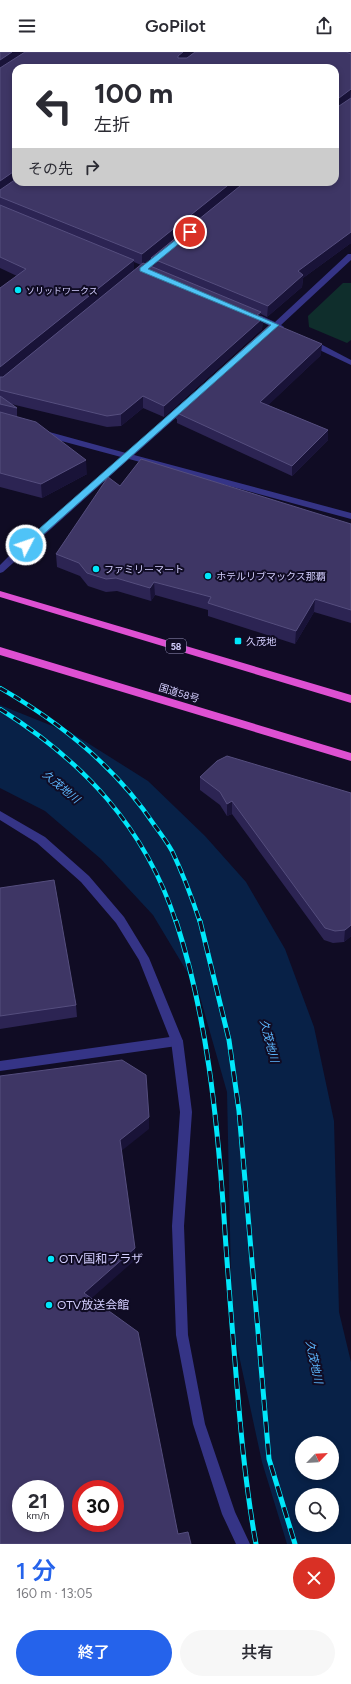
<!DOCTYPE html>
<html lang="ja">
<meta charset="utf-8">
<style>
body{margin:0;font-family:Figtree,"Noto Sans JP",sans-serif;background:#f7f7f7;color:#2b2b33;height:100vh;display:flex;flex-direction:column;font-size:15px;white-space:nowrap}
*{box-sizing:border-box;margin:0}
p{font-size:13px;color:#7c7c81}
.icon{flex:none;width:22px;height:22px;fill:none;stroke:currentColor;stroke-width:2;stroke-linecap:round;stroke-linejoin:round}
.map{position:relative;height:1492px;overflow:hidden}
.details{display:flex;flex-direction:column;background:#fff;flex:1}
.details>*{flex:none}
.top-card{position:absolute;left:12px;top:12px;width:327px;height:122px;border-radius:12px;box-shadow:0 2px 6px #0003;background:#fff;color:#2b2b33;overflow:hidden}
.needle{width:26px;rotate:65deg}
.tools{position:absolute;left:295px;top:1384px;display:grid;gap:8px}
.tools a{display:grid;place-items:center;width:44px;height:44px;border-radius:50%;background:#fff;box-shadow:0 2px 6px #0003;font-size:20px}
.speed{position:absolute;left:12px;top:1428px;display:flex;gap:8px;font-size:20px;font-weight:700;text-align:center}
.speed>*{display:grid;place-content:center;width:52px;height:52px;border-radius:50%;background:#fff;box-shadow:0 2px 6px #0003;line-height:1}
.speed small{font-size:10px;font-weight:400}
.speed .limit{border:6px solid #d22;background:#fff;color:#111}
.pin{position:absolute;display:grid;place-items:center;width:34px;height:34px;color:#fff;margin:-17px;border:2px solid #fff;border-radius:50%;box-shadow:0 1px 4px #0007}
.me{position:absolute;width:44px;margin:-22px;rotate:49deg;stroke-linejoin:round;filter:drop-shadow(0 0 3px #0008)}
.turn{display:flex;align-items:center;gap:14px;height:84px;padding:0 16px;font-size:18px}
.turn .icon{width:52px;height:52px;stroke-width:2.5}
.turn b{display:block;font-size:28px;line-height:34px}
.then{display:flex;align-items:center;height:38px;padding:0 16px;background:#0003;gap:8px;font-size:15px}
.round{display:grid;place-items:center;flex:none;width:42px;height:42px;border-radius:21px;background:#f7f7f7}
.overview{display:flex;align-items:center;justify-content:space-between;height:68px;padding:0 16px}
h1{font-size:24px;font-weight:600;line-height:30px;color:#2563eb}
.action{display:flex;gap:8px;margin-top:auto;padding:8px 16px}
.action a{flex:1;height:46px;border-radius:24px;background:#2563eb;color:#fff;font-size:16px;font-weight:600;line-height:46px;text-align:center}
.action a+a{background:#f7f7f7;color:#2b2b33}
header{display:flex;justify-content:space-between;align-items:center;height:52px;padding:0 16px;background:#fff;font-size:18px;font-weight:600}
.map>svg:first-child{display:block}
</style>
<header><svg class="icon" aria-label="menu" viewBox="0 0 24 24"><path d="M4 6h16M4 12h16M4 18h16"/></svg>GoPilot<svg class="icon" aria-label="share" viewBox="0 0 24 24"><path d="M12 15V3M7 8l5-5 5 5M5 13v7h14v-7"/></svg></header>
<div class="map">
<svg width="351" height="1492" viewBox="0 0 351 1492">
<rect width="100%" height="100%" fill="#100c24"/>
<!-- green -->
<path fill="#0f2e2c" d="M343 231H351V288L347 291 309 275 308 264Z"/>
<!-- water -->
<path fill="#082147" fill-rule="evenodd" d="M0 653 75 683 148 729 205 784 246 830 285 897 314 975 334 1069 339 1260 351 1310V1492H287L262 1410 232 1271 227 1040 198 938 153 863 101 807 45 759 0 736ZM302 1391H332V1421H302ZM302 1443H332V1473H302Z"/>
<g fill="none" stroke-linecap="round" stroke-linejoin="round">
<!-- minor -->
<g fill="#353486" fill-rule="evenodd">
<path d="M348 202H351V208L281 273 284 275 283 277 277 276 270 283H264L263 281 270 274 246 262 250 260H253L275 270Z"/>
<path d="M307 288H313L351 308V313L307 292Z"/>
<path d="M186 349 190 352 189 354 134 403 351 461V467L129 407 3 520 0 521V513L12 501 121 405 39 383 38 381 39 379 42 378 126 401 183 350Z"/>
<path d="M177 984 181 986 183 989 181 992 177 994 0 1019V1009Z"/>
</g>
<!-- tertiary -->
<path fill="#353486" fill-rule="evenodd" d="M0 759 45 785 89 824 124 865 149 906 183 989 192 1060 184 1174 188 1283 205 1372 235 1460 250 1492H236L222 1462 193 1372 176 1283 172 1174 180 1060 171 989 139 908 116 871 81 830 37 791 0 768Z"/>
<!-- trunk -->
<g fill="#de50d2" fill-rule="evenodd">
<path d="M0 539 351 643V651L0 545Z"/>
<path d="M0 595 351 701V709L0 603Z"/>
</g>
<!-- rail-far1 casing -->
<g stroke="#00e7fa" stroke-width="4.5">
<g id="rail-far1">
<path d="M0 636C61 671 116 715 155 774 161 782 167 790 172 799 183 822 192 846 200 870"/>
<path d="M0 657C83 709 145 775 176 870"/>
</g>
</g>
<!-- rail casing -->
<g stroke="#00e7fa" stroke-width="5">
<g id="rail">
<path d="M176 869C207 964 217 1065 224 1165 227 1213 231 1261 235 1310 240 1371 245 1432 256 1492"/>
<path d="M200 869 229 988 239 1059 269 1407 295 1492"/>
</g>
</g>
<!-- rail-far1 -->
<use href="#rail-far1" stroke="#100c24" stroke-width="3" stroke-dasharray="8" stroke-linecap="butt"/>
<!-- rail -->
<use href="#rail" stroke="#100c24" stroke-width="3.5" stroke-dasharray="11" stroke-linecap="butt"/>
</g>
<!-- wall -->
<g fill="#2c2453" fill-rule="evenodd">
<path d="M0 0H351V191L303 226 302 235 267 265 261 262V265L263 266 262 277 164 365 143 356 121 374 107 375 11 352 17 356V365L87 422 42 446 0 435V236L17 224 0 216ZM16 16 335 130H16ZM182 181 151 206V215L144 212ZM134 210 141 213 134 219Z"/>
<path d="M321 303 268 353 328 378V388L292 424 177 371V367H176V357Z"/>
<path d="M120 434 351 472V571L314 560 295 592 208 564V558L155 543 151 549 117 539 106 540 88 534 80 524 57 515 56 502Z"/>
<path d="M200 725 351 741V884L350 885 344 890 333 891 324 888 232 762 227 764 220 753 200 738Z"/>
<path d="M0 836 76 953 77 965 0 977Z"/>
</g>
<!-- shaded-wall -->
<g fill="#191338">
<path d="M12 0H30L0 19V8Z"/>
<path d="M183 0H198L178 15V4Z"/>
<path d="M351 37 350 48 335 59V49Z"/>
<path d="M16 118V130L0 141V129Z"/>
<path d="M232 130H246L142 213V202Z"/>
<path d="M351 180V191L303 226 302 235 267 265 268 254 298 219Z"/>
<path d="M134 208V219L0 327V315Z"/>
<path d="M261 260V268L263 266 262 277 164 365V354Z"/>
<path d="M322 292 321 303 260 361V350Z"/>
<path d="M143 344V356L121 374V362Z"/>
<path d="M328 378V388L292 424V414Z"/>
<path d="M86 408 87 422 42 446 41 432Z"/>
<path d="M154 530 155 543 151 549 150 536Z"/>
<path d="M315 547 314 560 295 592 296 579Z"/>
<path d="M232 749V762L227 764V752Z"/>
<path d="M351 873V884L350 885 344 890 345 878Z"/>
<path d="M149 1065V1077L120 1100V1088Z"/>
<path d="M135 1196V1208L85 1252 84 1241Z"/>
</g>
<!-- building -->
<g fill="#3e3665" stroke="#554e7e" fill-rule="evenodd">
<path d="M0 0H12L0 8Z"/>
<path d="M25 0H183L178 4V6H187L195 0H346L351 2V37L335 49V16H16V118L0 129V16Z"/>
<path d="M351 46V180L298 219 303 223 268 254 151 206 245 130H335V56H336Z"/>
<path d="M16 127V130H232L142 202 0 145V138Z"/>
<path d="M0 153 134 208 0 315V236L26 217 0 205Z"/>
<path d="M143 211 261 260 257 263 263 266 164 354 143 344 121 362 107 364 0 338V325H3Z"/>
<path d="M272 271 322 292 260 350 328 378 292 414 177 361 181 356 176 357Z"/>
<path d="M0 344 17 356 0 352Z"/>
<path d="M0 360 36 370 86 408 41 432 0 421Z"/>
<path d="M141 407 351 472V558L315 547 296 579 208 551 211 545 154 530 150 536 116 526 106 527 87 521 79 511 56 502 108 425 120 434Z"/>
<path d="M227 704 351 741V873L345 878 335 879 325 876 232 749 227 752 220 740 200 725 217 709Z"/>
<path d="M54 828 76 953 0 964V836Z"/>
<path d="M122 1008 146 1023 149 1065 120 1088 135 1196 84 1241 138 1280 178 1482 188 1480 191 1492H0V1024ZM21 1437H55V1471H21ZM81 1437H115V1471H81Z"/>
</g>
<!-- route -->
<path fill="#4fc3f7" stroke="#337fa1" d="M187 179 193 180 148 217 279 273 29 495H23V491L271 273 140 219V216Z"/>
<!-- markers -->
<g fill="#00e7fa" stroke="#100c24" stroke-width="1.5">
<circle cx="18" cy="238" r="4"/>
<circle cx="96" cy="517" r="4"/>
<circle cx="208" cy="524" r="4"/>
<rect x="234" y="585" width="8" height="8" rx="2"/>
<circle cx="51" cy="1207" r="4"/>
<circle cx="49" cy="1253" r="4"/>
</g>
<g text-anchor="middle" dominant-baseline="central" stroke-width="4" stroke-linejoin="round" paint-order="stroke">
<!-- far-poi labels -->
<g font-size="9" fill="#d4cfff" stroke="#100c24" text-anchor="start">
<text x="26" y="238">ソリッドワークス</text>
</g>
<!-- shield labels -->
<rect fill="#100c24" stroke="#9994bd" stroke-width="1" x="166" y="587" width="20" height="14" rx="3"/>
<g font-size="9" font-weight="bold" fill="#d4cfff">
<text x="176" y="594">58</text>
</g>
<!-- poi labels -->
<g font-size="10" fill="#d4cfff" stroke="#100c24" text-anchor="start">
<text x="104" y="517">ファミリーマート</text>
<text x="216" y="524">ホテルリブマックス那覇</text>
<text x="246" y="589">久茂地</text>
</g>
<!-- street labels -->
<g font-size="10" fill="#d4cfff" stroke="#100c24">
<text transform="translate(179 641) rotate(17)">国道58号</text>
</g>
<!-- water labels -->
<g font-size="11" font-style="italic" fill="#5db8ff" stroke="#100c24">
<text transform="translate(61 735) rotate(39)">久茂地川</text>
<text transform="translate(269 989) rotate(75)">久茂地川</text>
<text transform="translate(314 1310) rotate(78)">久茂地川</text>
</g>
<!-- near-poi labels -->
<g font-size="12" fill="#d4cfff" stroke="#100c24" text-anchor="start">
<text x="59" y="1207">OTV国和プラザ</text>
<text x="57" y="1253">OTV放送会館</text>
</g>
</g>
</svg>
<div class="tools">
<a><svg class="needle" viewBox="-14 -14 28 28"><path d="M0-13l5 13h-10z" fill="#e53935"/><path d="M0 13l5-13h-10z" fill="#7c7c81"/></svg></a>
<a><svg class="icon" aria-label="search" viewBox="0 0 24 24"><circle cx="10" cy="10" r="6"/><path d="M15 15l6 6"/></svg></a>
</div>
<div class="speed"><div>21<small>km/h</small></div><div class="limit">30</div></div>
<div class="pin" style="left:190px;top:180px;background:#d93025"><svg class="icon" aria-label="arrive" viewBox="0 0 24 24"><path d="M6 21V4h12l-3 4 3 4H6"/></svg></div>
<svg class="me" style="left:26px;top:493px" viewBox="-20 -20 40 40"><circle r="17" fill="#4fc3f7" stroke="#fff" stroke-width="3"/><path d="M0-11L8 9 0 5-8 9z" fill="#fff"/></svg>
<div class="top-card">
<div class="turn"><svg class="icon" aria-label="left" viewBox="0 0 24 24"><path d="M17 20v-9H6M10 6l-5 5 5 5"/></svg><div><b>100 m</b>左折</div></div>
<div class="then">その先<svg class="icon" aria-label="right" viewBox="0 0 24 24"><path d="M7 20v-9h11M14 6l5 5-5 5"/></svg></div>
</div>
</div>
<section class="details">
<div class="overview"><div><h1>1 分</h1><p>160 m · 13:05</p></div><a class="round" style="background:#d93025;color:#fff"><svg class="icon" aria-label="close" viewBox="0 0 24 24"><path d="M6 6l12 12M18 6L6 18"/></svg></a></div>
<div class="action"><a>終了</a><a>共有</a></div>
</section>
